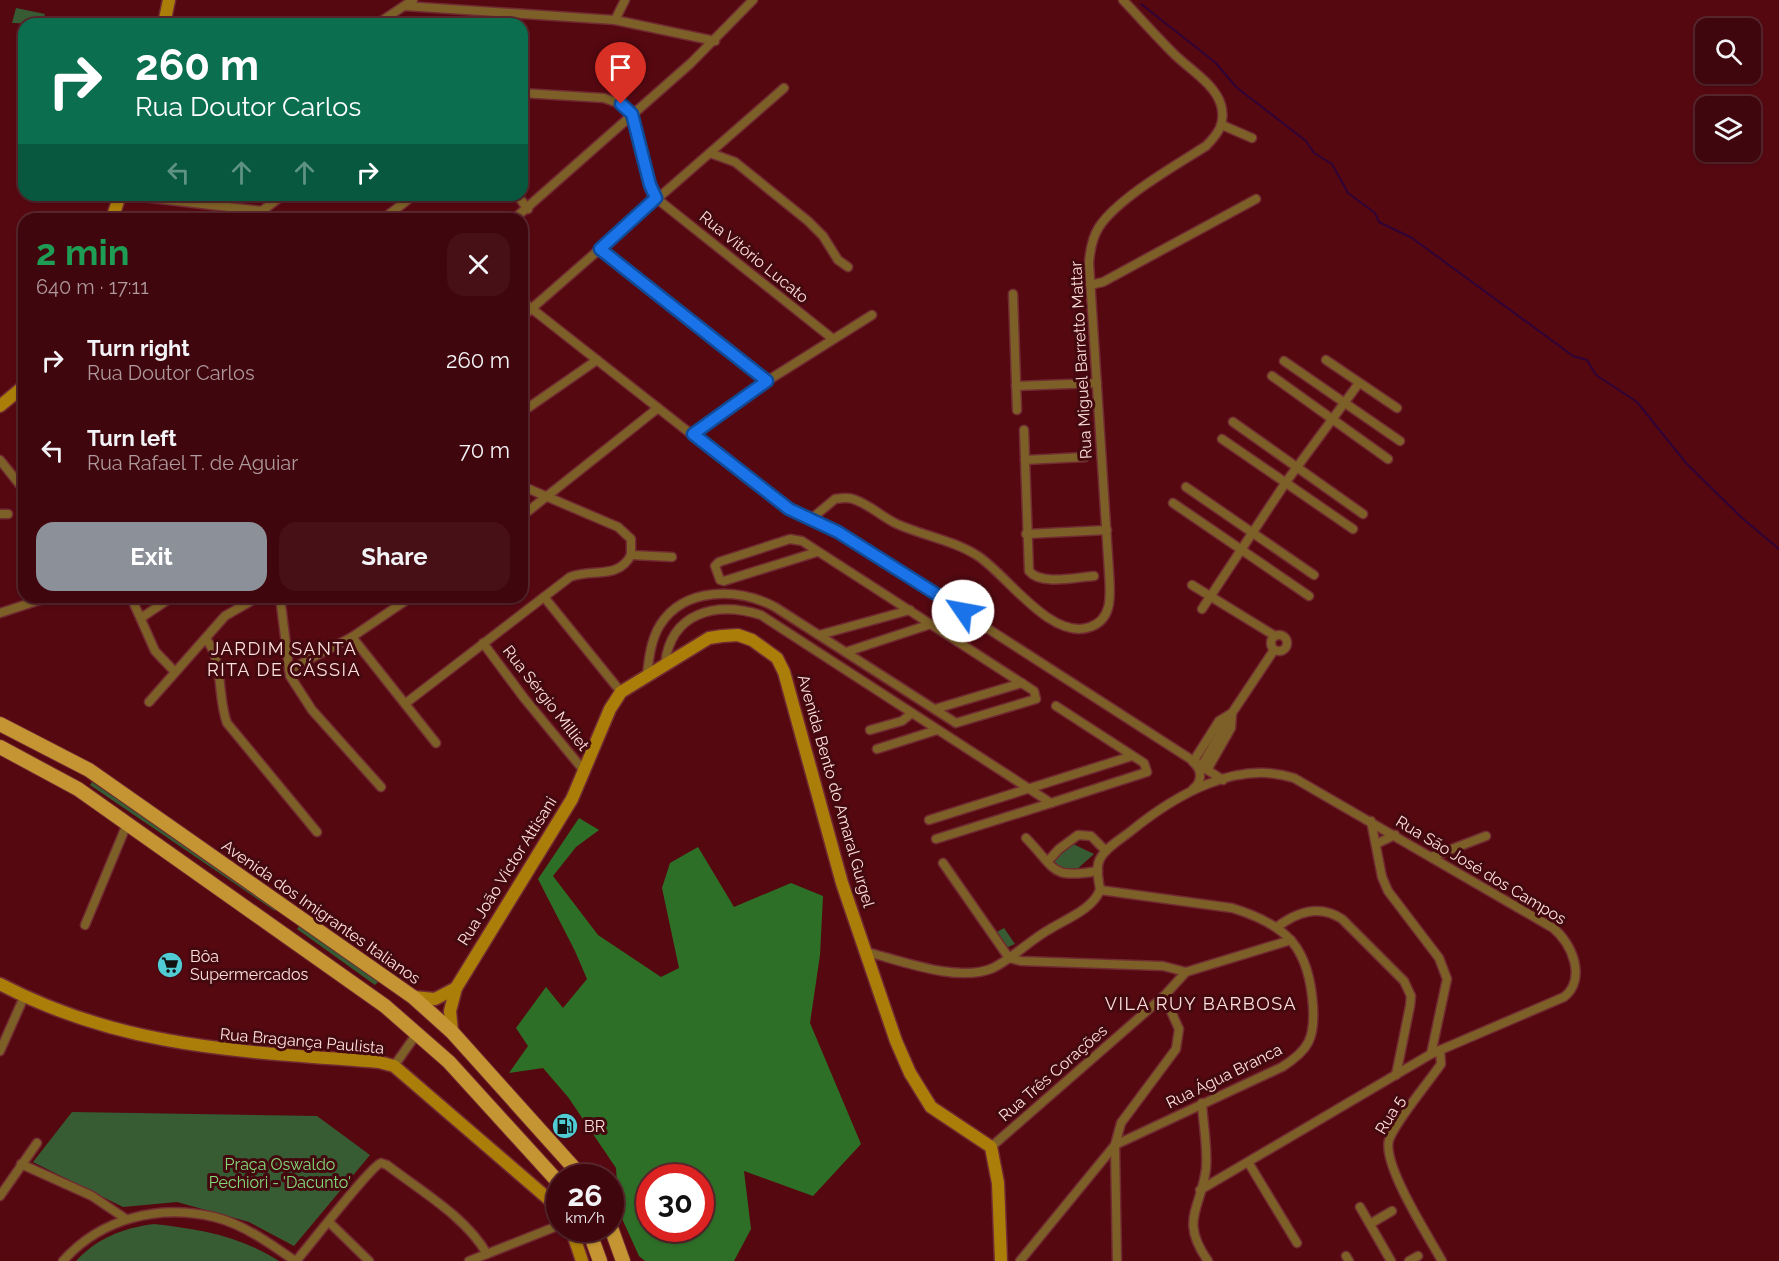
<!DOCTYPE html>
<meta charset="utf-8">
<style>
body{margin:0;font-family:Raleway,sans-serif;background:#470f16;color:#f1f3f6;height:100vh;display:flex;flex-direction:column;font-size:22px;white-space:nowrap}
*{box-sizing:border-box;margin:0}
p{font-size:20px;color:#ae999d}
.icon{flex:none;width:33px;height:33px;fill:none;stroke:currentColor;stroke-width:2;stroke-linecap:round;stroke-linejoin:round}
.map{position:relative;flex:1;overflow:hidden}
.details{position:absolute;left:18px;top:213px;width:510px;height:390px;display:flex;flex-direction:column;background:#40060d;border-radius:18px;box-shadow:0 2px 4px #0004,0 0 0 2px #59272e}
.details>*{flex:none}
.hud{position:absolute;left:18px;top:18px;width:510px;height:183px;border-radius:18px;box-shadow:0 2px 4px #0004,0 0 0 2px #59272e;background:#0b6e4f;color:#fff;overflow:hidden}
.buttons{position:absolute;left:1695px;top:18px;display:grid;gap:12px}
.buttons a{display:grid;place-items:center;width:66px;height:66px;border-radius:12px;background:#40060d;box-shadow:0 2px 4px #0004,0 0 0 2px #59272e;font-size:30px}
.speed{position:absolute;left:546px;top:1164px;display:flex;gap:12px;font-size:30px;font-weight:700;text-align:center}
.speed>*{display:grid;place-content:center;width:78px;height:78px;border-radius:50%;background:#40060d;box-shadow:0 2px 4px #0004,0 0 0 2px #59272e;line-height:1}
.speed small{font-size:15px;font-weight:400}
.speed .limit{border:9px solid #d22;background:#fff;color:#111}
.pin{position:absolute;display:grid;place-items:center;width:51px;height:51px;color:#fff;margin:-62px -26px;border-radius:50% 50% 50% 0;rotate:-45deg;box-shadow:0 0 6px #0007}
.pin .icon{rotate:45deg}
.me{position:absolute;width:66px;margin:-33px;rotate:303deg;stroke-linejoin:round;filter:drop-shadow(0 0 4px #0008)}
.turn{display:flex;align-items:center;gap:21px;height:126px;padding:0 18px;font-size:27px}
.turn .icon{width:78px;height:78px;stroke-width:2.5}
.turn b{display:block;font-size:42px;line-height:51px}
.lanes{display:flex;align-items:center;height:57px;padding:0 18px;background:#0003;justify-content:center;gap:30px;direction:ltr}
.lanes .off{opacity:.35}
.round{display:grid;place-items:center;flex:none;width:63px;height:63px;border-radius:18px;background:#470f16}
.head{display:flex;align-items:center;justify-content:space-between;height:102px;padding:0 18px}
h1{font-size:36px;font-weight:700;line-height:45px;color:#1e9e55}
.action{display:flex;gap:12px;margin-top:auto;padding:12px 18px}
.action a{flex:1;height:69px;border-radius:18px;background:#8c9099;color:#fff;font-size:24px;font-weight:700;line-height:69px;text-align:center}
.action a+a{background:#470f16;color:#f1f3f6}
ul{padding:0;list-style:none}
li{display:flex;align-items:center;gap:18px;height:90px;padding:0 18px}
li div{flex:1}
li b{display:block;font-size:22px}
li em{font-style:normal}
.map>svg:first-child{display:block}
</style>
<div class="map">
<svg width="1779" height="1261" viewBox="0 0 1779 1261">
<rect width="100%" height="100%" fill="#560811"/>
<!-- green -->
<g fill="#375c33">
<path d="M16 8 45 14 42 24 12 23Z"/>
<path d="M92 782 278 908 275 911 90 785Z"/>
<path d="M1073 844 1094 854 1075 871 1067 872 1053 861Z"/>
<path d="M300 925 380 980 375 985 297 929Z"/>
<path d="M1004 928 1015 944 1001 950 988 937Z"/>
<path d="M72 1112 317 1116 370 1155 294 1246 249 1222 177 1202 123 1207 33 1162Z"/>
<path d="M154 1224C199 1229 240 1236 279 1261H76C97 1238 123 1228 154 1224Z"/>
</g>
<!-- forest -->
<path fill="#2e6f28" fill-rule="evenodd" d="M579 818 599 830 576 847 553 876 598 935 661 977 679 968 662 888 670 863 698 847 734 907 791 883 823 896 820 955 810 1023 861 1144 813 1196 744 1171 751 1229 734 1261H645L639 1256 619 1212 616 1168 568 1097 543 1068 509 1073 528 1046 516 1028 546 987 563 1008 587 979 575 951 538 879ZM650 1178H700V1228H650Z"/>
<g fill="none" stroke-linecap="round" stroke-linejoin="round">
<!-- stream -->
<path stroke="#300336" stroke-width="2" d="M1141 4 1216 63 1236 87 1306 141 1314 153 1332 164 1348 193 1375 213 1379 222 1412 238 1573 356 1587 360 1596 375 1637 402 1686 463 1742 518 1779 549"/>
<!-- street casing -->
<g stroke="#712b32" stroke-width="11">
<g id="street">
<path d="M405 6 615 20 715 41"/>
<path d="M615 20 625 0"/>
<path d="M377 24 413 0"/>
<path d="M504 24 516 14"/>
<path d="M522 93 604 98 621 104 631 114 650 185 656 198 833 339"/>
<path d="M522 106 526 93"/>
<path d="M1222 125 1252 138"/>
<path d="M710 153 735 162 808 221 823 236 838 260 848 267"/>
<path d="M125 195 262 211"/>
<path d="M517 195 528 209"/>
<path d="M251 219 283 195"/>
<path d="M383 219 414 195"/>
<path d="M514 219 691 63 753 0"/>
<path d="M600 250 767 381"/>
<path d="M1090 285 1103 282 1256 199"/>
<path d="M1013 294 1017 410"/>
<path d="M522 301 775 500 838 532 1223 780"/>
<path d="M522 317 784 88"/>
<path d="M1326 360 1397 408"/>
<path d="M1284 361 1400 441"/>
<path d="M1272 376 1388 459"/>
<path d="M1016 386 1097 383"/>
<path d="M522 412 597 360"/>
<path d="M1233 422 1363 514"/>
<path d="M1024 430 1029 571C1041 586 1077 577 1094 576"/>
<path d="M693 434 767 381 872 315"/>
<path d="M1222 439 1353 529"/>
<path d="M0 460 24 490"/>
<path d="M1025 460 1085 457"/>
<path d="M522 486 618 527 631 539V555L672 557"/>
<path d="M1186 487 1314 575"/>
<path d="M1173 503 1309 596"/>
<path d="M0 514H8"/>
<path d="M522 516 658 408"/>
<path d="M811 519 835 499C842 498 847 497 853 499 869 504 882 517 897 524 924 536 953 540 978 556 1007 575 1051 641 1090 627 1114 619 1110 593 1109 572L1089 263C1090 250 1092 238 1099 227 1118 198 1176 165 1206 146 1218 134 1226 123 1221 105 1215 84 1189 69 1174 54 1157 37 1140 18 1123 0"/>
<path d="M1026 534 1107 530"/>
<path d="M1192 585 1275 636"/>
<path d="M131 597 155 651 175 672"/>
<path d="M280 597 290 676 312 710 381 787"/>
<path d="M544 597 621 692"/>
<path d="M1202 609 1286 482 1359 383"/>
<path d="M0 613 49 597"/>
<path d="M141 618 172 597"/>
<circle cx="1279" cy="643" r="8"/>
<path d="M819 635 910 610"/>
<path d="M352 637 436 743"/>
<path d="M206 639C224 661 217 697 227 723L317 832"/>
<path d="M483 643 524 698 585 772"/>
<path d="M846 652 931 624"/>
<path d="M665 664C671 612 716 601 761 615L1051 803 1147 772 1144 763 1056 706"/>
<path d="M289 670 352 637 411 597"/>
<path d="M647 675C649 657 651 640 660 625 685 586 739 588 775 607L956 723 1036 699 1034 691 802 541 790 539 719 562 715 566 720 580 724 581 817 552"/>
<path d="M149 702 225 616 258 597"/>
<path d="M406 703 570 577C592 568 618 580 631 555"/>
<path d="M935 709 1022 683"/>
<path d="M870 730 902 721 912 713"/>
<path d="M877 749 937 730"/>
<path d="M1193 762 1219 721 1232 713 1274 650"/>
<path d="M1201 767 1230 716"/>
<path d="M1207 770 1231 728 1232 713"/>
<path d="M1193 789C1201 783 1203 772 1195 764"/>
<path d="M929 820 1132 756"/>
<path d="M1371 821 1382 877 1388 891 1439 958 1447 979 1431 1054"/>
<path d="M1026 838C1057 870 1050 879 1098 871"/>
<path d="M936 839 1051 803"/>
<path d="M1376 844 1395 835"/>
<path d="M1431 857 1486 836"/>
<path d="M1048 861 1059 849 1078 835 1091 836 1106 851"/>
<path d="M943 863 1009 958 1021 961 1163 966 1186 972"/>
<path d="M1100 890C1099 880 1095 868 1100 859 1105 848 1121 839 1131 831 1174 796 1236 759 1294 778L1553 928C1572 943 1587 979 1564 997L1431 1054 1200 1190"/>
<path d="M85 925 127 824"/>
<path d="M1277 927C1297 912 1319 904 1342 919L1404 981 1411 996 1410 1006 1396 1075"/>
<path d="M867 952C902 961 959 983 993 968 1013 958 1030 940 1050 929 1066 919 1093 909 1100 890"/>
<path d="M1440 1050 1441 1064C1428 1083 1395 1122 1389 1140 1382 1165 1429 1237 1442 1261"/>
<path d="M0 1051 24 997"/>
<path d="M394 1066 418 1032"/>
<path d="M1202 1103C1203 1124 1208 1148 1206 1169 1201 1209 1179 1220 1208 1261"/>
<path d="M991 1147 1164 996 1186 972 1291 940"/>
<path d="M1248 1162 1297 1243"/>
<path d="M21 1164 92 1196 126 1219"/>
<path d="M0 1196 37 1143"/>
<path d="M1360 1207 1391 1261"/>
<path d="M330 1223 369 1261"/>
<path d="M1370 1224 1392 1211"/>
<path d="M1346 1256 1349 1261"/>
<path d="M63 1261C101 1218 159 1204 214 1217 243 1224 271 1244 295 1261"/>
<path d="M296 1261C309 1246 371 1166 381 1163L387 1165C421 1191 466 1217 487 1254"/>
<path d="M469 1261 560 1225"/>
<path d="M1020 1261 1115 1145 1282 1067C1309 1050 1315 1038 1313 1006 1309 948 1288 925 1232 908L1100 890"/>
<path d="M1117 1261 1115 1145 1121 1123 1176 1049 1179 1029 1164 996"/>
<path d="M1409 1261 1418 1256"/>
</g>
</g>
<!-- secondary casing -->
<g stroke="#712b32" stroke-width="15">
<g id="secondary">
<path d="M164 24 169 0"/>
<path d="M112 219 120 195"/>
<path d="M0 406 24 386"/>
<path d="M0 984C124 1049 243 1051 379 1062L394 1066 560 1209"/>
<path d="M413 997 435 999 456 988"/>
<path d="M452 1032 450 1011 456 988 572 799 610 709 621 692 709 638 722 636 738 635 752 640 777 658 784 672 842 883 896 1041 910 1073 931 1107 991 1147 998 1183 1001 1261"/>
<path d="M571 1228 582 1261"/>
</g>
</g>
<!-- primary casing -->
<g stroke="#712b32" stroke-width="16">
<g id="primary">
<path d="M0 724 89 770 413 997 452 1032 583 1178"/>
<path d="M0 747 78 789 385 1006 449 1062 560 1184"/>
<path d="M610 1225 623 1261"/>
<path d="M588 1228 600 1261"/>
</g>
</g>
<!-- street -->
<use href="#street" stroke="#7d6027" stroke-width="8"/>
<!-- secondary -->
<use href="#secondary" stroke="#ab7d09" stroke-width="12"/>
<!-- primary -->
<use href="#primary" stroke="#c59533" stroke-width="14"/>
</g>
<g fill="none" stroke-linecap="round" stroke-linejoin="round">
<!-- route casing -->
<g stroke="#114b97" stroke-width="15">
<path id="route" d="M621 104 632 114 650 185 656 198 600 249 767 381 693 434 789 509 838 532 963 611"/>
</g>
<!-- route -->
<use href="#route" stroke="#1a73e8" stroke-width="10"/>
</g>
<!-- icons -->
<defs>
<g id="supermarket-disc" transform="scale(1.35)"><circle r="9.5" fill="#51ccd5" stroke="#43090e"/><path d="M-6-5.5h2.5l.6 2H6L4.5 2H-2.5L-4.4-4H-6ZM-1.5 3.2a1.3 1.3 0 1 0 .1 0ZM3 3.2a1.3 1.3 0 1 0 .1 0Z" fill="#111"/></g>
<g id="fuel-disc" transform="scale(1.35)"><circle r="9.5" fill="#51ccd5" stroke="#43090e"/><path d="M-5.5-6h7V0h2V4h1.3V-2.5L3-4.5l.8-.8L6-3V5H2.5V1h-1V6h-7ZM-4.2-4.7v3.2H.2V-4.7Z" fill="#111"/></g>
</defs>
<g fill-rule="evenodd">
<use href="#supermarket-disc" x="170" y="965"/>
<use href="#fuel-disc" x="565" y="1126"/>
</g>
<g text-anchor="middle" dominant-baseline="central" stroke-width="6" stroke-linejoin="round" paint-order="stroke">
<!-- street labels -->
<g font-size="16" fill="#fde0de" stroke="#43090e">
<text transform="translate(754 257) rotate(39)">Rua Vitório Lucato</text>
<text transform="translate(1081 360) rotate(-93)">Rua Miguel Barretto Mattar</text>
<text transform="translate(546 698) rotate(52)">Rua Sérgio Milliet</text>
<text transform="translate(836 791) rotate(74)">Avenida Bento do Amaral Gurgel</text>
<text transform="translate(1481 870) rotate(31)">Rua São José dos Campos</text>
<text transform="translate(507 871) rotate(-58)">Rua João Victor Attisani</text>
<text transform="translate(321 912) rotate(35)">Avenida dos Imigrantes Italianos</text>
<text transform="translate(302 1041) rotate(5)">Rua Bragança Paulista</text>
<text transform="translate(1053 1073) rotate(-41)">Rua Três Corações</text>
<text transform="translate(1224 1076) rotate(-26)">Rua Água Branca</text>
<text transform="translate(1390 1115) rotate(-59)">Rua 5</text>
</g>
<!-- poi labels -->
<g font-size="16" fill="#fde0de" stroke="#43090e" text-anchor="start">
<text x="190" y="956">Bôa<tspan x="190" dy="18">Supermercados</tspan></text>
<text x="584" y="1126">BR</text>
</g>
<!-- park labels -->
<g font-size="16" fill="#84da7b" stroke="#43090e">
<text x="280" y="1164">Praça Oswaldo<tspan x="280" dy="18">Pechiori - 'Dacunto'</tspan></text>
</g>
<!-- neighbourhood labels -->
<g font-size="18" letter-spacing="1.5" fill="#fde0de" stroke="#43090e">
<text x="284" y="648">JARDIM SANTA<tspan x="284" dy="21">RITA DE CÁSSIA</tspan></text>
<text x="1201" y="1003">VILA RUY BARBOSA</text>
</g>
</g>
</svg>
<div class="buttons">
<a><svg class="icon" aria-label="search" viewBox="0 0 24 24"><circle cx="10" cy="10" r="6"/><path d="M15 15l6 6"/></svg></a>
<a><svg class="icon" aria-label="layers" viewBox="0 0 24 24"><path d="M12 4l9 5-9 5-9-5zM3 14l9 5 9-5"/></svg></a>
</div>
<div class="speed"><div>26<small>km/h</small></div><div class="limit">30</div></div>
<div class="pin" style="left:621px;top:104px;background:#d93025"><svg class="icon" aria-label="arrive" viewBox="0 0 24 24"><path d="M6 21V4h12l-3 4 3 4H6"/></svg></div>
<svg class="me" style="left:963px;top:611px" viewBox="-20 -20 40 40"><circle r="19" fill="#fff"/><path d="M0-13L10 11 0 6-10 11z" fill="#1a73e8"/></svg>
<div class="hud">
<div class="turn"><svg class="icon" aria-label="right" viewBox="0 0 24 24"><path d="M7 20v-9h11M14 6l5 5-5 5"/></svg><div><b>260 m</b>Rua Doutor Carlos</div></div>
<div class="lanes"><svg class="icon off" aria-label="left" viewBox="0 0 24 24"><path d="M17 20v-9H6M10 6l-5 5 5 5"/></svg><svg class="icon off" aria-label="ahead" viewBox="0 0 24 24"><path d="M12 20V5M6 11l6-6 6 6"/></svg><svg class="icon off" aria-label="ahead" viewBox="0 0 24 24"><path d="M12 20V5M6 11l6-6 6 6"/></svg><svg class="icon" aria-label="right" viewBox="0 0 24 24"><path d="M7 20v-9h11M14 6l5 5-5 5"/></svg></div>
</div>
<section class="details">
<div class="head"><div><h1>2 min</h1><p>640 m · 17:11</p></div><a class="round"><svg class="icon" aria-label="close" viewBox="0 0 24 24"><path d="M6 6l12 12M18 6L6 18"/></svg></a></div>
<ul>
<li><svg class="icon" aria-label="right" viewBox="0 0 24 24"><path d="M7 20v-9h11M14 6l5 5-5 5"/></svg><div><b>Turn right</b><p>Rua Doutor Carlos</p></div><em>260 m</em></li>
<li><svg class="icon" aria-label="left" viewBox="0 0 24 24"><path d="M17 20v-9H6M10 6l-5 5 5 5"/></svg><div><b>Turn left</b><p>Rua Rafael T. de Aguiar</p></div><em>70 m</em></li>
</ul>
<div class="action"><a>Exit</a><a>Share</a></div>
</section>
</div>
